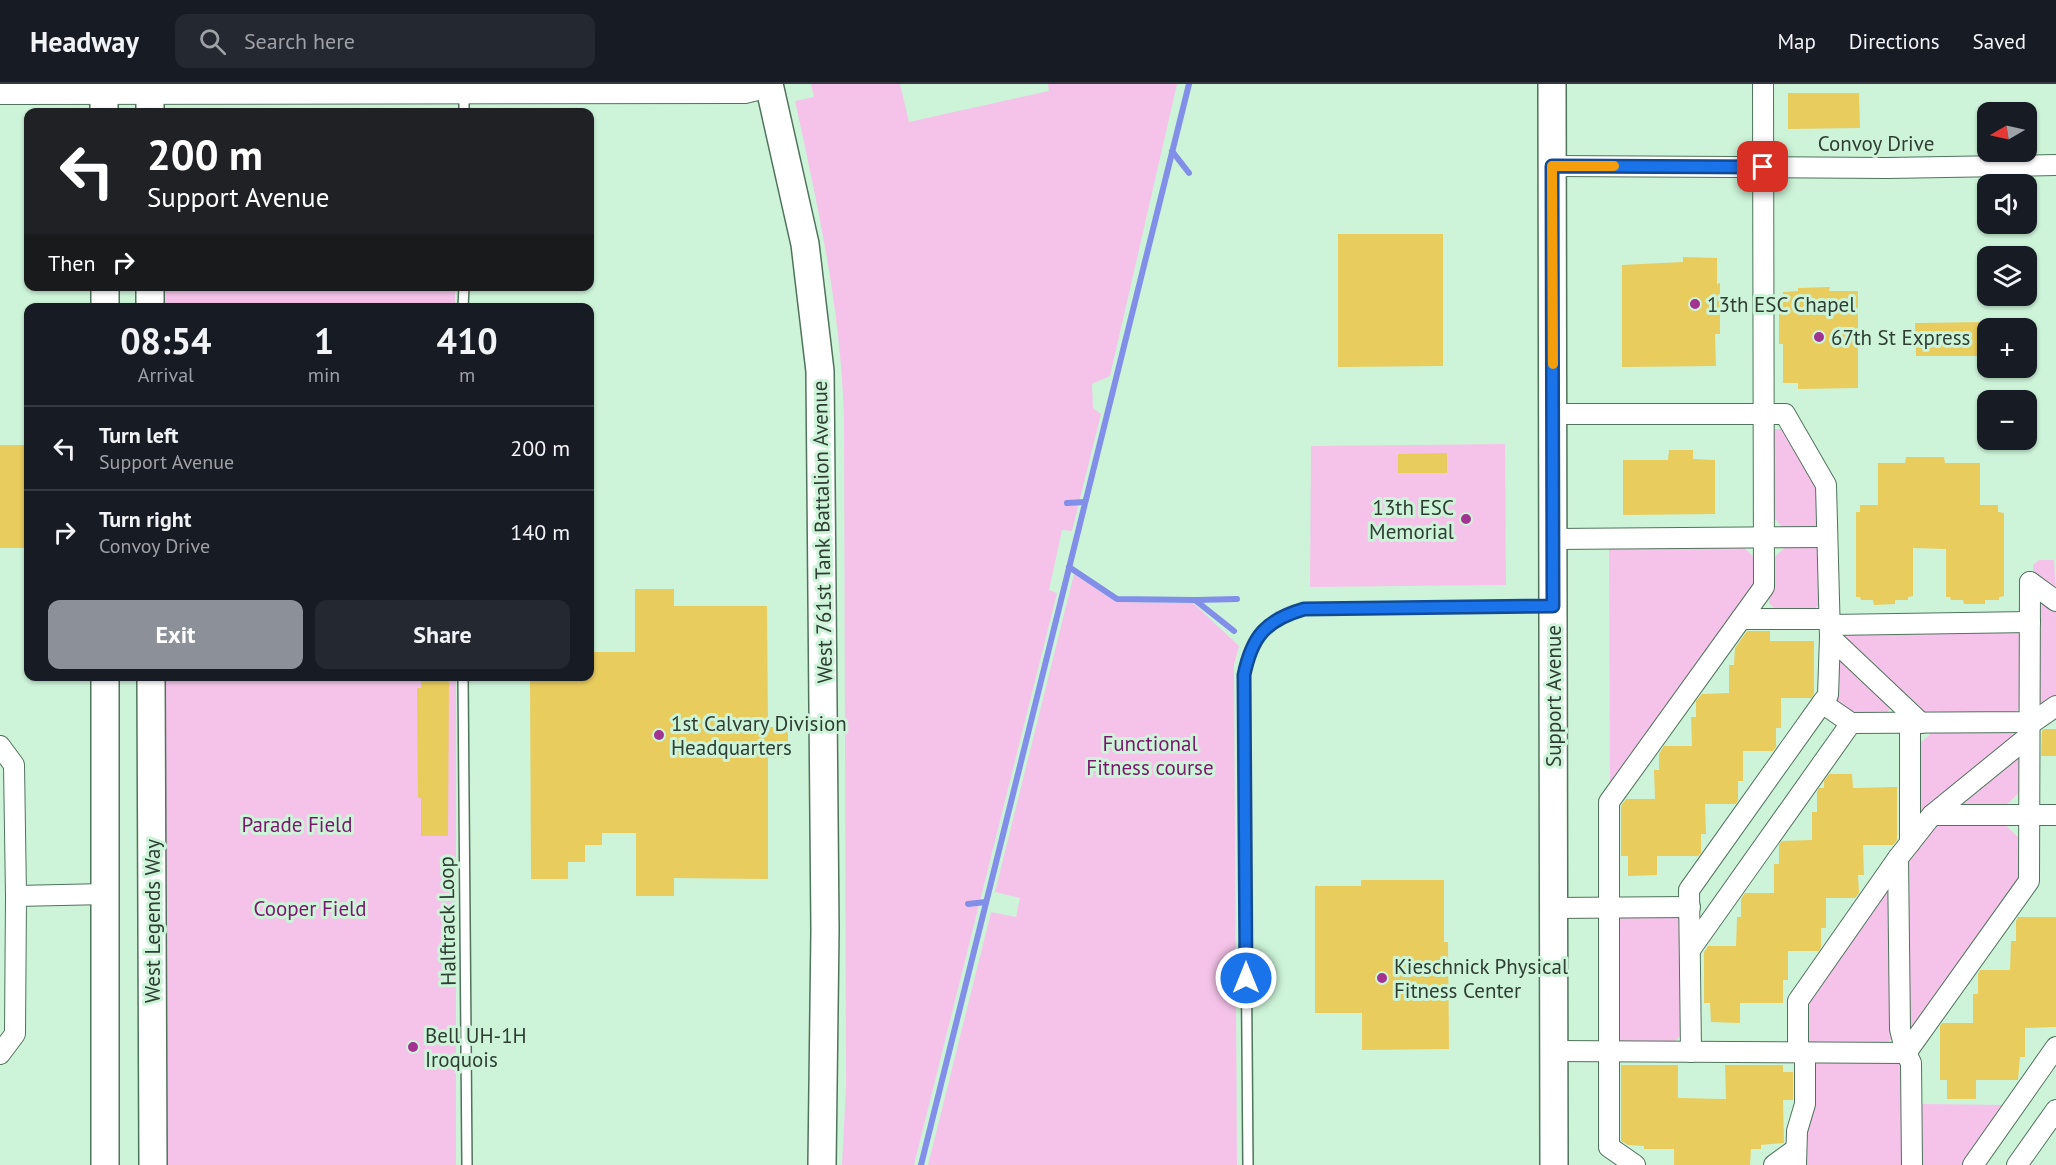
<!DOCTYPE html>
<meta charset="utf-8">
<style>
body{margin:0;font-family:"PT Sans",sans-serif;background:#242831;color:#f1f3f6;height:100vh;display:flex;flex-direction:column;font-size:22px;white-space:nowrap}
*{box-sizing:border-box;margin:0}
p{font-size:20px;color:#9ea1a6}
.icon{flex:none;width:33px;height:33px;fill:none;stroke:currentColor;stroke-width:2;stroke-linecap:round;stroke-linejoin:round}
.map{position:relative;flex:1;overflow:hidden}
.sheet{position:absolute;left:24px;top:219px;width:570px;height:378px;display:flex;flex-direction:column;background:#171b24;border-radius:12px;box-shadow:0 2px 4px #0004}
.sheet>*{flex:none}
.guide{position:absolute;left:24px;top:24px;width:570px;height:183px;border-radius:12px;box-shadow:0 2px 4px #0004;background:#202124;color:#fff;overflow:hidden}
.needle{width:39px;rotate:261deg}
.controls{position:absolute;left:1977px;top:18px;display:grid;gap:12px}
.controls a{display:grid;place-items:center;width:60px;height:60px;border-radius:12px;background:#171b24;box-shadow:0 2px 4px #0004;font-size:30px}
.pin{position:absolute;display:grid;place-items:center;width:51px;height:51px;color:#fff;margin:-26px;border-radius:12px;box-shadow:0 3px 9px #0006}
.me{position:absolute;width:66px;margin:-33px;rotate:0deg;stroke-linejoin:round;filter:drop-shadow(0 0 4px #0008)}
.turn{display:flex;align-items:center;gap:21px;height:126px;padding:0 24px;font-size:27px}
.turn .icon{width:78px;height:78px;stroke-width:2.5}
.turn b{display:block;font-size:42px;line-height:51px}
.then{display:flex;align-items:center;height:57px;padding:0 24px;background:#0003;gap:12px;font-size:22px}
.eta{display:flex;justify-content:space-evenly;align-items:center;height:102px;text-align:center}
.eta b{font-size:36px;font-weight:800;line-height:42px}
.primary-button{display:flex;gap:12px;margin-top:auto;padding:12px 24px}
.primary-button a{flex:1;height:69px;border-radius:12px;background:#8c9099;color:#fff;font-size:24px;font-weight:800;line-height:69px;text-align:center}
.primary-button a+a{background:#242831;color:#f1f3f6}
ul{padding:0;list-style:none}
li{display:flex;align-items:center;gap:18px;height:84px;padding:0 24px;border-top:2px solid #363941}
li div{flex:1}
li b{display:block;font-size:22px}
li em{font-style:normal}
header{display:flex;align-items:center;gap:36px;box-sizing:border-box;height:84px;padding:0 30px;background:#171b24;border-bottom:2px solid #363941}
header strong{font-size:28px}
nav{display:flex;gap:33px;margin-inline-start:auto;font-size:21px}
.search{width:420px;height:54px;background:#242831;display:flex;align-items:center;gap:15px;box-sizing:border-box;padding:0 21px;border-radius:12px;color:#9ea1a6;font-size:22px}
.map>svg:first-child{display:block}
</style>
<header>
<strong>Headway</strong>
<div class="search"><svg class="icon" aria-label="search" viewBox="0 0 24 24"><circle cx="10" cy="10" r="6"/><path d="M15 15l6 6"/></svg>Search here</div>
<nav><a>Map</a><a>Directions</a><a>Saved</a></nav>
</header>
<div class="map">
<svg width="2056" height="1081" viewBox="0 0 2056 1081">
<rect width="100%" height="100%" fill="#cdf4d9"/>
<!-- green -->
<g fill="#f5c3e9">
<path d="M811 0H900L909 38 1049 7 1048 0H1177L1110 292 1092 300 1093 324 1101 330 1072 447 1062 446 1049 506 1057 509 914 1081H842L846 1002 844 334C841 226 818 122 795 17L814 13Z"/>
<path d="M423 24 439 28H182L190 26Z"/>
<rect x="164" y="203" width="291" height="20"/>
<path d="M1772 345H1786L1820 402V449H1788L1769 429Z"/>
<path d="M1505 360 1506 501 1310 503 1311 362Z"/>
<path d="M1740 459 1758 478 1759 500 1610 706 1609 464Z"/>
<path d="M1819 459 1820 519 1811 529H1779L1769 519V479L1788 460Z"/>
<path d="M2039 476H2054L2056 510 2034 493 2033 481Z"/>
<path d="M1074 490 1116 518 1193 519 1239 562 1234 581 1237 1081H928L991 828 1016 833 1020 814 995 808Z"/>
<path d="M2044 513 2056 522V614L2043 623 2033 610 2034 518Z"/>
<path d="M2013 543 2024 552 2023 623 2008 632 1923 631 1839 554 1841 546Z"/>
<path d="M1844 576 1894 621 1884 631 1855 632 1834 617 1833 577Z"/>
<path d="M164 593H456V1081H165Z"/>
<path d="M1936 645H2018L2021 654 1928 727 1917 726V662Z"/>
<path d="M2021 666 2022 706 2002 725H1946Z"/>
<path d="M2002 738 2022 757V796L1912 949 1904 943 1905 775 1931 741Z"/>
<path d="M1882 807 1895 816 1893 953 1885 961 1811 960 1806 956 1804 918Z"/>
<path d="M1622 831 1677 832 1682 838 1684 947 1674 959 1619 958 1618 834Z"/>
<path d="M1818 975 1901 976 1903 1081H1803L1814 978Z"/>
<path d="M1923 1020 2005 1021 1963 1081H1918V1025Z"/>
</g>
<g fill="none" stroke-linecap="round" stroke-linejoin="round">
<!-- stream -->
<g stroke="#818fe9" stroke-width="6">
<path d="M1172 67 1189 89"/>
<path d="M1067 419 1085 418"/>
<path d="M1069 483 1117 515 1195 516 1234 547"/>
<path d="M1196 516 1237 515"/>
<path d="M968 820 986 818"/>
<path d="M921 1081 1189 0"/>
</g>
</g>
<!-- building -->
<g fill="#e8cc5e">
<path d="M1788 9H1859L1860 44 1788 45Z"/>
<path d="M1338 150H1443V282L1338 283Z"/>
<path d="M1683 173 1717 174V200L1720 199V250H1715L1716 282 1622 283V181L1683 178Z"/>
<path d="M1830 203 1829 207H1858V304L1798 305V299H1783V260H1779V211H1783V208L1798 207V204Z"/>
<path d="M1988 238V272H1916L1915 239Z"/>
<rect x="0" y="361" width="28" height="103"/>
<path d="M1669 366H1693V375L1715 376V430L1623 431V376H1668Z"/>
<path d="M1447 369V389H1398V370Z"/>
<path d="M1906 373H1944L1945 379H1980V421H1998V428L2004 429V512L1999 513V516H1985V520H1964L1963 516H1951L1950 513H1946V465L1913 464V512L1908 513V516H1895V520L1874 521 1873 516H1861L1860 513H1856V428H1860V421H1878V379H1905Z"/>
<path d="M635 505H674V522H767L768 643H788V674H768V795L674 794V812H636V749H602V761H585V778H568V795H531L530 592H590V568H635Z"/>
<path d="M1747 547H1770V557H1814V610L1811 614H1781V644H1776V663L1773 667H1743V697H1738V716L1736 720H1705L1706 750H1701V769L1698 772H1657V791L1628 792V772H1621V722L1626 715H1655L1654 686H1659V670L1664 662H1692L1691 633H1696V617L1702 610 1729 609V581H1734L1735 564Z"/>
<path d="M421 592H449L448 752H421V714H418L417 604H421Z"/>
<path d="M2044 645H2056V672H2041L2042 647Z"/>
<path d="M1829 690H1852L1853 704 1897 703V756L1893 761H1863L1864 791H1858L1859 809 1855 814H1826V844H1821V863L1819 867H1788V896H1783V919H1740V939L1711 938 1710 919H1704V868L1708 862H1736L1737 833H1741V815L1745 809H1774V780H1779V761L1782 757 1812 756V728H1817V708L1819 704H1824V697Z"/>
<path d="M1361 796H1444V858H1448L1449 965 1362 966V929H1315V802H1361Z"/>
<path d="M2018 833H2056V943L2025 944V973H2020L2018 996H1976V1015H1947V996H1940V942L1942 939H1973V910H1978V890L1980 886H2010L2011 857H2016V837Z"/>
<path d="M1621 981H1678V1014L1726 1015 1725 981H1783V988H1793V1016H1783L1784 1059 1761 1061V1065H1751L1750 1081H1674V1065H1644V1062L1628 1061 1621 1057Z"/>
</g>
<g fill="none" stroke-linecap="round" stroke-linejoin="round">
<!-- lane casing -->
<g stroke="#50735c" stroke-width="12">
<g id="lane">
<path d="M464 10V28"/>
<path d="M463 224 464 202"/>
<path d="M463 592 467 1081"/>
<path d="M1248 1081 1244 591C1252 552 1266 537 1304 525L1552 522"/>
</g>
</g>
<!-- street casing -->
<g stroke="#50735c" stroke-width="22">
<g id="street">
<path d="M0 10 745 9 770 3"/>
<path d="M1552 82 1887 84 2056 81"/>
<path d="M1553 330H1785L1826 401 1830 553 1921 639"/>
<path d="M1553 455 1827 453"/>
<path d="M2030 498 2056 517"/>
<path d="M1741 535H1829"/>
<path d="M1830 541 2030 538"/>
<path d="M1830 553 1828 611 1822 619 1851 639 2033 638 2056 622"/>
<path d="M1910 639V759"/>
<path d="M0 662 14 681 16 812 15 950 0 970"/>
<path d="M1932 731H2056"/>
<path d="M16 812 106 810"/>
<path d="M1554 824 1690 823"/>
<path d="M1690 866 1851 639"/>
<path d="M1554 967 1906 969 1911 979 1912 1081"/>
<path d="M1691 968 1689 806 1822 619"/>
<path d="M1798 968V917L1898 774"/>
<path d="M1906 969 2029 797 2030 498"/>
<path d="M1906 969 1900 945 1898 774 1932 731 2029 652"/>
<path d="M1635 1081 1609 1063V718L1764 503 1763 0"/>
<path d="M1774 1081 1796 1065"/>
<path d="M1796 1081 1797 1047 1805 1020V968"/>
<path d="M1973 1081 2056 963"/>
<path d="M2017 1081 2056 1026"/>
</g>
</g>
<!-- secondary casing -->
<g stroke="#50735c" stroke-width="30">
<g id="secondary">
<path d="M104 0V28"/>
<path d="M150 0V28"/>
<path d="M769 0 805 160 820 287 825 846 822 1081"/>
<path d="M1552 0 1554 1081"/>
<path d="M105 202V224"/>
<path d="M150 202V224"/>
<path d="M105 592V1081"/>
<path d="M151 592 153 1081"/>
</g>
</g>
<!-- lane -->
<use href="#lane" stroke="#fff" stroke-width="9"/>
<!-- street -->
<use href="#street" stroke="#fff" stroke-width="20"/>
<!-- secondary -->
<use href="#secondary" stroke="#fff" stroke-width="27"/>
</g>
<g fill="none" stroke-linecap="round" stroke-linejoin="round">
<!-- route casing -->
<g stroke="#114b97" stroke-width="15">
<path id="route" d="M1246 894 1244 591C1252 552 1266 536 1304 525L1553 522 1552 82 1763 83"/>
</g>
<!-- route -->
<use href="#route" stroke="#1a73e8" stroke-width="10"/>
<!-- slow -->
<path stroke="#f59e0b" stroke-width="10" d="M1553 280 1552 82H1614"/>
</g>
<!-- markers -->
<g fill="#a33391" stroke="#cdf4d9" stroke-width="2">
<circle cx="1695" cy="220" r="6"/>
<circle cx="1819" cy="253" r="6"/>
<circle cx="1466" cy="435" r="6"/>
<circle cx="659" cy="651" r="6"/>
<circle cx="1382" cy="894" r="6"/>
<circle cx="413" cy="963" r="6"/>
</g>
<g text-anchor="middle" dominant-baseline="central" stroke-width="6" stroke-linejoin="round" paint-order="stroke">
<!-- street labels -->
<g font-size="21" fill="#2e3e33" stroke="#cdf4d9">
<text x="1876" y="59">Convoy Drive</text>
<text transform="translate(822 448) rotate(-91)">West 761st Tank Battalion Avenue</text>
<text transform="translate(1553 612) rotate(-90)">Support Avenue</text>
<text transform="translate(152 837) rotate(-90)">West Legends Way</text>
<text transform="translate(447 837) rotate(-91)">Halftrack Loop</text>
</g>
<!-- poi labels -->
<g font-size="21" fill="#2e3e33" stroke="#cdf4d9" text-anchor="start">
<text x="1707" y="220">13th ESC Chapel</text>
<text x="1831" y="253">67th St Express</text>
<text x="1454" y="423" text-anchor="end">13th ESC<tspan x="1454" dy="24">Memorial</tspan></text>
<text x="671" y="639">1st Calvary Division<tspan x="671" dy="24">Headquarters</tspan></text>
<text x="1394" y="882">Kieschnick Physical<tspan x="1394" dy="24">Fitness Center</tspan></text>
<text x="425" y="951">Bell UH-1H<tspan x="425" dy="24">Iroquois</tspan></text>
</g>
<!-- park labels -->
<g font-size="21" fill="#7b166c" stroke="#cdf4d9">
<text x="1150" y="659">Functional<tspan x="1150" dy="24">Fitness course</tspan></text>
<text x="297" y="740">Parade Field</text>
<text x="310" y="824">Cooper Field</text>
</g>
</g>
</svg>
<div class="controls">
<a><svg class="needle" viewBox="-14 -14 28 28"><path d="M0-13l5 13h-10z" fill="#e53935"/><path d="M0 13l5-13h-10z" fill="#9ea1a6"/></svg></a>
<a><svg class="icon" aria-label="sound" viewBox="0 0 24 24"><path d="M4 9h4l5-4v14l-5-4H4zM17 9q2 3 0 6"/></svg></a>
<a><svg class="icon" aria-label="layers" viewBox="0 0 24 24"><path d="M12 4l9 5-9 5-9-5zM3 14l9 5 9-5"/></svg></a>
<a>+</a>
<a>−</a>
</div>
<div class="pin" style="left:1763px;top:83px;background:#d93025"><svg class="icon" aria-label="arrive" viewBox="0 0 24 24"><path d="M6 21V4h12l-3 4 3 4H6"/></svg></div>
<svg class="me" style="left:1246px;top:894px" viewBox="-20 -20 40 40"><circle r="17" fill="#1a73e8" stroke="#fff" stroke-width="3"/><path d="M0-11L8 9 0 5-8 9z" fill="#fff"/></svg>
<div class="guide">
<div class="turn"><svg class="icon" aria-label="left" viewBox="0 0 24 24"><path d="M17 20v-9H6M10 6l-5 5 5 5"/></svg><div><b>200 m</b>Support Avenue</div></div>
<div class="then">Then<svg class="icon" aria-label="right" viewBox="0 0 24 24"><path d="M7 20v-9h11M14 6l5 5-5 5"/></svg></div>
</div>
<section class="sheet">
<div class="eta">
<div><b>08:54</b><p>Arrival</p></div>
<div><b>1</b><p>min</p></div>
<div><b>410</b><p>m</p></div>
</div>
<ul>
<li><svg class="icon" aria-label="left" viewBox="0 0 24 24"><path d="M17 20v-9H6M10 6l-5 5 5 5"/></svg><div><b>Turn left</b><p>Support Avenue</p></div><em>200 m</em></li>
<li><svg class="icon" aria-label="right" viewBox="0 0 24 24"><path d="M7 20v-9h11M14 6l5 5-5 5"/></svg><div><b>Turn right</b><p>Convoy Drive</p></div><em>140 m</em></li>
</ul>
<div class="primary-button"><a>Exit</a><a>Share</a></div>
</section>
</div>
